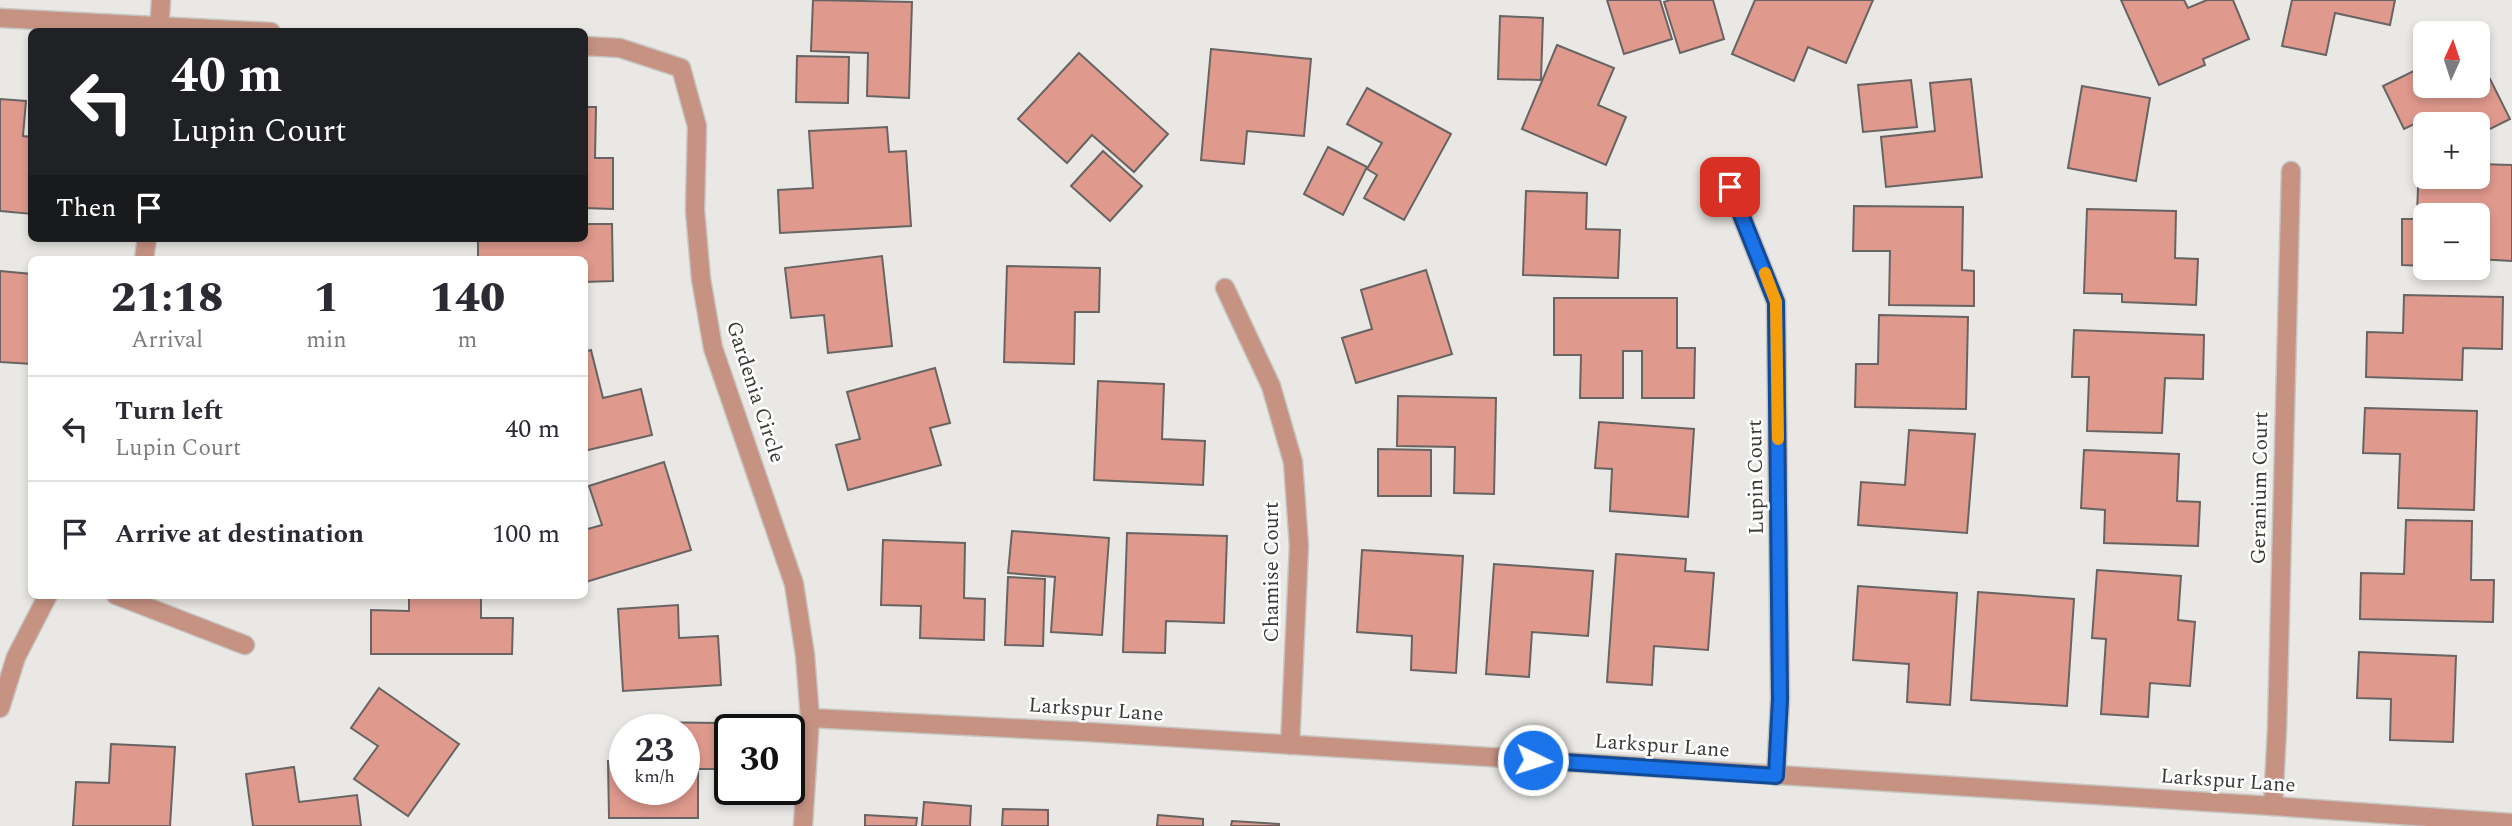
<!DOCTYPE html>
<meta charset="utf-8">
<style>
body{margin:0;font-family:Spectral,serif;background:#f2f2f3;color:#2b2b33;height:100vh;display:flex;flex-direction:column;font-size:26px;white-space:nowrap}
*{box-sizing:border-box;margin:0}
p{font-size:23px;color:#7c7c81}
.icon{flex:none;width:38px;height:38px;fill:none;stroke:currentColor;stroke-width:2;stroke-linecap:round;stroke-linejoin:round}
.map{position:relative;flex:1;overflow:hidden}
.details{position:absolute;left:28px;top:256px;width:560px;height:343px;display:flex;flex-direction:column;background:#fff;border-radius:10px;box-shadow:0 4px 10px #0003}
.details>*{flex:none}
.guide{position:absolute;left:28px;top:28px;width:560px;height:214px;border-radius:10px;box-shadow:0 4px 10px #0003;background:#202124;color:#fff;overflow:hidden}
.needle{width:46px;rotate:3deg}
.tools{position:absolute;left:2413px;top:21px;display:grid;gap:14px}
.tools a{display:grid;place-items:center;width:77px;height:77px;border-radius:10px;background:#fff;box-shadow:0 4px 10px #0003;font-size:35px}
.speed{position:absolute;left:609px;top:714px;display:flex;gap:14px;font-size:35px;font-weight:700;text-align:center}
.speed>*{display:grid;place-content:center;width:91px;height:91px;border-radius:50%;background:#fff;box-shadow:0 4px 10px #0003;line-height:1}
.speed small{font-size:18px;font-weight:400}
.speed .limit{border:4px solid #111;border-radius:10px;background:#fff;color:#111}
.pin{position:absolute;display:grid;place-items:center;width:60px;height:60px;color:#fff;margin:-30px;border-radius:14px;box-shadow:0 4px 10px #0006}
.me{position:absolute;width:77px;margin:-38px;rotate:94deg;stroke-linejoin:round;filter:drop-shadow(0 0 5px #0008)}
.turn{display:flex;align-items:center;gap:24px;height:147px;padding:0 28px;font-size:32px}
.turn .icon{width:91px;height:91px;stroke-width:2.5}
.turn b{display:block;font-size:49px;line-height:60px}
.then{display:flex;align-items:center;height:66px;padding:0 28px;background:#0003;gap:14px;font-size:26px}
.eta{display:flex;justify-content:space-evenly;align-items:center;height:119px;text-align:center}
.eta b{font-size:42px;font-weight:800;line-height:49px}
ul{padding:0;list-style:none}
li{display:flex;align-items:center;gap:21px;height:105px;padding:0 28px;border-top:2px solid #e1e1e2}
li div{flex:1}
li b{display:block;font-size:26px}
li em{font-style:normal}
.map>svg:first-child{display:block}
</style>
<div class="map">
<svg width="2512" height="826" viewBox="0 0 2512 826">
<rect width="100%" height="100%" fill="#eae8e4"/>
<!-- building -->
<g fill="#df998d" stroke="#686463" stroke-width="2">
<path d="M813 0 912 2 909 98 867 96 868 53 811 51Z"/>
<path d="M1607 0H1660L1672 39 1624 54Z"/>
<path d="M1670 0H1713L1724 39 1680 53 1664 2Z"/>
<path d="M1755 0H1873L1846 63 1808 47 1794 81 1732 54Z"/>
<path d="M2121 0H2184L2188 8 2207 0H2233L2249 39 2203 59 2205 65 2159 85Z"/>
<path d="M2292 0H2395L2390 25 2335 13 2326 55 2282 46Z"/>
<path d="M1500 16 1543 18 1541 80 1498 79Z"/>
<path d="M1557 45 1614 68 1598 105 1626 117 1606 165 1522 129Z"/>
<path d="M1211 49 1311 59 1304 136 1247 131 1244 164 1201 160Z"/>
<path d="M1079 53 1168 134 1134 172 1092 135 1067 163 1018 119Z"/>
<path d="M2478 55 2510 119 2478 135V124H2444L2438 113 2404 129 2383 86 2426 65V86H2478Z"/>
<path d="M797 56 849 57 848 103 796 102Z"/>
<path d="M1971 79 1982 177 1886 187 1881 137 1935 131 1930 83Z"/>
<path d="M1911 80 1917 127 1863 132 1858 85Z"/>
<path d="M2082 86 2150 98 2136 181 2068 168Z"/>
<path d="M1367 88 1451 134 1404 220 1364 198 1377 175 1367 169 1382 143 1347 124Z"/>
<path d="M0 99 26 101 23 136 32 137V214L0 211Z"/>
<path d="M584 107H596L595 158H613V209L584 208Z"/>
<path d="M887 127 889 152 906 151 911 226 780 233 778 190 813 188 809 131Z"/>
<path d="M1328 147 1367 167 1343 215 1304 194Z"/>
<path d="M1103 151 1142 186 1110 221 1071 186Z"/>
<path d="M2419 162 2426 163V177H2478V164L2512 165V261L2478 259V215L2417 214Z"/>
<path d="M1526 191 1587 193 1586 229 1620 230 1618 278 1523 275Z"/>
<path d="M1854 206 1963 207 1962 270 1974 271V306L1889 305 1890 251H1853Z"/>
<path d="M2087 209 2176 211 2175 258 2198 259 2196 305 2122 302V294L2084 293Z"/>
<path d="M2402 219H2426V266L2402 265Z"/>
<path d="M584 224H612L613 281 584 282V259H478V238H584Z"/>
<path d="M882 256 892 346 828 353 824 315 791 318 785 268Z"/>
<path d="M1007 266 1100 268 1099 312H1075L1074 364 1004 362Z"/>
<path d="M1426 270 1452 354 1356 383 1342 338 1372 329 1361 290Z"/>
<path d="M0 271 32 274V364L0 362Z"/>
<path d="M2404 295 2503 297 2502 349 2463 348 2462 380 2366 377 2367 332 2403 333Z"/>
<path d="M1554 298H1677V348H1695L1694 398H1642V351H1623V398H1580L1581 355H1554Z"/>
<path d="M1879 315 1968 317 1966 409 1855 407 1856 364H1878Z"/>
<path d="M2074 330 2204 335 2203 379 2165 378 2162 433 2087 431 2089 377H2072Z"/>
<path d="M591 350 603 398 641 389 652 435 584 451V352Z"/>
<path d="M935 368 950 423 930 428 941 465 848 490 836 445 860 439 847 392Z"/>
<path d="M1098 381 1164 384 1162 439 1205 441 1203 485 1094 480Z"/>
<path d="M1398 396 1496 398 1494 494 1454 493 1455 447 1397 446Z"/>
<path d="M2365 408 2477 411 2474 510 2398 508 2400 454 2363 453Z"/>
<path d="M1599 422 1694 429 1688 517 1610 511 1612 469 1595 468Z"/>
<path d="M1909 430 1975 434 1967 533 1858 525 1861 482 1905 485Z"/>
<path d="M1378 449 1431 450V496H1378Z"/>
<path d="M2084 450 2179 454 2177 501 2200 502 2198 546 2104 543 2105 510 2081 508Z"/>
<path d="M664 462 691 550 586 582 584 530 602 525 589 486Z"/>
<path d="M2406 520 2472 521 2471 580H2494L2493 622 2360 619 2361 573 2404 574Z"/>
<path d="M1012 531 1109 538 1102 635 1051 632 1055 577 1008 573Z"/>
<path d="M1127 533 1227 536 1224 623 1166 621 1165 653 1123 652Z"/>
<path d="M883 540 965 543 964 598 985 599 984 640 920 638 921 606 881 605Z"/>
<path d="M1362 550 1463 556 1456 673 1411 670 1412 636 1357 632Z"/>
<path d="M1616 554 1686 559 1685 571 1714 573 1708 650 1654 646 1652 685 1607 682Z"/>
<path d="M1494 564 1593 571 1588 636 1532 632 1529 677 1486 674Z"/>
<path d="M2097 570 2181 576 2178 620 2195 622 2190 686 2150 683 2148 717 2101 714 2106 639 2092 638Z"/>
<path d="M1008 577 1045 579 1043 646 1005 645Z"/>
<path d="M1858 586 1957 593 1950 705 1907 702 1909 664 1853 660Z"/>
<path d="M1978 592 2074 599 2067 706 1971 700Z"/>
<path d="M409 595H481V618H513L512 654H371V610L409 611Z"/>
<path d="M678 605 679 638 718 636 721 685 623 691 618 609Z"/>
<path d="M2359 652 2456 656 2453 742 2390 740 2391 699 2357 698Z"/>
<path d="M379 688 459 744 408 816 354 779 378 746 351 728Z"/>
<path d="M646 722 720 723V769H698V818H609L608 761H625V789H684V730H646Z"/>
<path d="M111 744 175 747 170 826H73L76 782 109 783Z"/>
<path d="M294 767 299 802 357 795 361 826H253L246 774Z"/>
<path d="M924 802 971 806 970 826H922Z"/>
<path d="M1003 809 1048 810V826H1002Z"/>
<path d="M865 815 917 818 916 826H865Z"/>
<path d="M1158 815 1203 819V826H1157Z"/>
<path d="M1232 821 1279 824V826H1231Z"/>
</g>
<g fill="none" stroke-linecap="round" stroke-linejoin="round">
<!-- street casing -->
<g stroke="#c7c5c2" stroke-width="21">
<g id="street">
<path d="M0 18 271 32"/>
<path d="M159 32 161 0"/>
<path d="M584 46 620 48 681 68 697 126 695 210 701 279 713 348 794 584 805 655 810 718 803 826"/>
<path d="M1730 187 1776 302 1780 699 1776 776"/>
<path d="M144 259 147 238"/>
<path d="M1225 288 1271 386 1293 462 1299 546 1290 745"/>
<path d="M116 595 245 645"/>
<path d="M0 708 16 657 48 595"/>
<path d="M810 718 1088 732 2273 806 2512 823"/>
<path d="M2273 806 2277 729 2291 171"/>
</g>
</g>
<!-- street -->
<use href="#street" stroke="#c69383" stroke-width="18"/>
</g>
<g fill="none" stroke-linecap="round" stroke-linejoin="round">
<!-- route casing -->
<g stroke="#114b97" stroke-width="18">
<path id="route" d="M1533 760 1776 776 1780 699 1776 302 1730 187"/>
</g>
<!-- route -->
<use href="#route" stroke="#1a73e8" stroke-width="12"/>
<!-- slow -->
<path stroke="#f59e0b" stroke-width="12" d="M1765 273 1776 302 1778 439"/>
</g>
<g text-anchor="middle" dominant-baseline="central" stroke-width="5" stroke-linejoin="round" paint-order="stroke">
<!-- street labels -->
<g font-size="21" fill="#3b3a39" stroke="#fff">
<text transform="translate(755 392) rotate(72)">Gardenia Circle</text>
<text transform="translate(1756 477) rotate(-91)">Lupin Court</text>
<text transform="translate(2260 488) rotate(-89)">Geranium Court</text>
<text transform="translate(1272 572) rotate(-90)">Chamise Court</text>
<text transform="translate(1096 710) rotate(4)">Larkspur Lane</text>
<text transform="translate(1662 746) rotate(4)">Larkspur Lane</text>
<text transform="translate(2228 781) rotate(4)">Larkspur Lane</text>
</g>
</g>
</svg>
<div class="tools">
<a><svg class="needle" viewBox="-14 -14 28 28"><path d="M0-13l5 13h-10z" fill="#e53935"/><path d="M0 13l5-13h-10z" fill="#7c7c81"/></svg></a>
<a>+</a>
<a>−</a>
</div>
<div class="speed"><div>23<small>km/h</small></div><div class="limit">30</div></div>
<div class="pin" style="left:1730px;top:187px;background:#d93025"><svg class="icon" aria-label="arrive" viewBox="0 0 24 24"><path d="M6 21V4h12l-3 4 3 4H6"/></svg></div>
<svg class="me" style="left:1533px;top:760px" viewBox="-20 -20 40 40"><circle r="17" fill="#1a73e8" stroke="#fff" stroke-width="3"/><path d="M0-11L8 9 0 5-8 9z" fill="#fff"/></svg>
<div class="guide">
<div class="turn"><svg class="icon" aria-label="left" viewBox="0 0 24 24"><path d="M17 20v-9H6M10 6l-5 5 5 5"/></svg><div><b>40 m</b>Lupin Court</div></div>
<div class="then">Then<svg class="icon" aria-label="arrive" viewBox="0 0 24 24"><path d="M6 21V4h12l-3 4 3 4H6"/></svg></div>
</div>
<section class="details">
<div class="eta">
<div><b>21:18</b><p>Arrival</p></div>
<div><b>1</b><p>min</p></div>
<div><b>140</b><p>m</p></div>
</div>
<ul>
<li><svg class="icon" aria-label="left" viewBox="0 0 24 24"><path d="M17 20v-9H6M10 6l-5 5 5 5"/></svg><div><b>Turn left</b><p>Lupin Court</p></div><em>40 m</em></li>
<li><svg class="icon" aria-label="arrive" viewBox="0 0 24 24"><path d="M6 21V4h12l-3 4 3 4H6"/></svg><div><b>Arrive at destination</b></div><em>100 m</em></li>
</ul>
</section>
</div>
